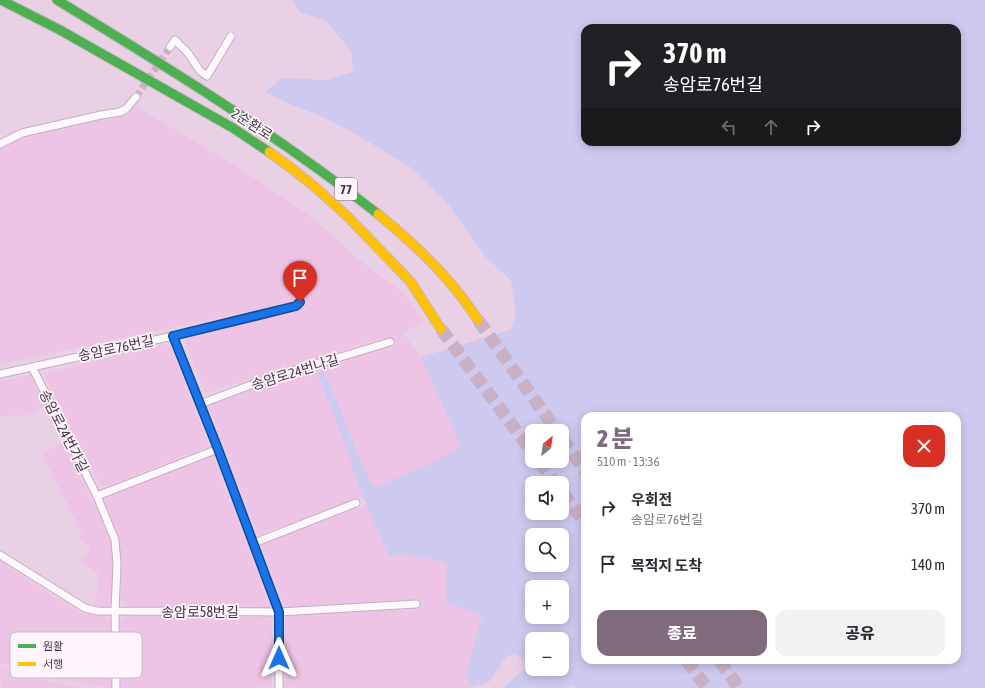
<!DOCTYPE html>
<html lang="ko">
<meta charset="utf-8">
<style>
body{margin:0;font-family:"Asap Condensed","Noto Sans KR",sans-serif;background:#f2f2f3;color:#2b2b33;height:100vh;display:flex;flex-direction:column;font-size:15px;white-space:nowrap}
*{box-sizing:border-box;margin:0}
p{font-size:13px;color:#7c7c81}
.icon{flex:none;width:22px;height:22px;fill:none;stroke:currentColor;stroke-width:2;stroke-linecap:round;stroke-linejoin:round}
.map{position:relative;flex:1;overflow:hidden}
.sheet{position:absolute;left:581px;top:412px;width:380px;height:252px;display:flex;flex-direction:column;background:#fff;border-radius:12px;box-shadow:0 2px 10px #0003}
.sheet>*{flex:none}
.hud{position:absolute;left:581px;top:24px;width:380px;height:122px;border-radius:12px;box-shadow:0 2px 10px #0003;background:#202124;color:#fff;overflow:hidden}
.needle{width:26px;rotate:29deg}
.buttons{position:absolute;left:525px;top:424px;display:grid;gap:8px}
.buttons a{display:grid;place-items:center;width:44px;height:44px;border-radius:8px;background:#fff;box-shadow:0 2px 10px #0003;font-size:20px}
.pin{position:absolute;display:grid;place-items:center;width:34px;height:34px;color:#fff;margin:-41px -17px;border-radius:50% 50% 50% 0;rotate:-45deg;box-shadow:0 0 4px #0007}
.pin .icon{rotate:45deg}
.me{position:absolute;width:44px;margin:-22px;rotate:0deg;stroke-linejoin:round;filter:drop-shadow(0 0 3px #0008)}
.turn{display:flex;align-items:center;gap:14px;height:84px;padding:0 16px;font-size:18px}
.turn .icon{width:52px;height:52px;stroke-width:2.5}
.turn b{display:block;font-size:28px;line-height:34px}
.lanes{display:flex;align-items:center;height:38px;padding:0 16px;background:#0003;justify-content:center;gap:20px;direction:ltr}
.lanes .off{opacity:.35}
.round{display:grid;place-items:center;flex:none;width:42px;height:42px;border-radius:12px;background:#f2f2f3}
.summary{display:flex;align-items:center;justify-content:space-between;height:68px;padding:0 16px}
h1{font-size:24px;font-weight:800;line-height:30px;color:#806b7c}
.cta{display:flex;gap:8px;margin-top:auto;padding:8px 16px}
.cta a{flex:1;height:46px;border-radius:12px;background:#806b7c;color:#fff;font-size:16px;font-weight:800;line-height:46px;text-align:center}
.cta a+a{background:#f2f2f3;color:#2b2b33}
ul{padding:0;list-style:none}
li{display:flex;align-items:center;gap:12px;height:56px;padding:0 16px}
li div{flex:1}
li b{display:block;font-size:15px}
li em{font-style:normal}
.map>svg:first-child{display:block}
</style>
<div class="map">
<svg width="985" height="688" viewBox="0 0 985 688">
<rect width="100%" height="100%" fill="#ead0e5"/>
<!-- built -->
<g fill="#edc4e5">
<path d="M138 108 236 166 309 215 369 268 402 291 424 323 403 332 421 357 461 447 427 465 375 488 361 463 331 387 324 372 318 373 352 463V470L364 497 258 535 208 406 209 404 321 365 384 345 381 338 207 393 205 392 185 342 187 338 301 309 304 303V298L294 301 191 324 148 332 0 365V146L24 135Z"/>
<path d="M164 344 171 348 209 446 107 486 100 485 44 375 49 372Z"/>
<path d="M31 374 45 406 25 415 0 416V381Z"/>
<path d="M63 442 108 531 112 546 113 600 107 609 92 607 97 596 99 583 98 573 81 562 91 547 79 538 82 534 42 454Z"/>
<path d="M213 454 265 593 271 606 269 608 129 607 121 600V564L119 539 104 501 111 494Z"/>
<path d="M367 505 389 557 398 554 447 562 446 602 482 616 466 672 471 688H284L285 619 289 615 407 610V603L285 608 260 543Z"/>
<path d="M0 562 77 611 84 614H103L112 623 113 686 108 688 38 675 5 664H0Z"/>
<path d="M126 616 272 617V688H120V623Z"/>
<path d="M6 668 30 677 83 688H1L0 669Z"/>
</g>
<!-- green -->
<path fill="#cec9ef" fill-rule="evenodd" d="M292 0H985V688H576L574 685 562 688H504L512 679 524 670V661L516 654 507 656 489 682 471 687 466 673 482 616 446 602 447 562 398 554 389 557 352 470V463L317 373 324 372 341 410 361 463 375 487 427 465 461 447 421 357 511 330 516 313 511 281 486 257 447 203 410 167 364 139 330 120 292 105 265 92 282 78 325 80 353 72 351 51 326 21 301 13ZM585 28H957V142H585ZM585 416H957V660H585ZM532 431H562V461H532ZM532 483H562V513H532ZM532 535H562V565H532ZM532 587H562V617H532ZM532 639H562V669H532Z"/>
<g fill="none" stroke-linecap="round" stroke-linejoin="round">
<!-- street-tunnel -->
<path stroke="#c9b1c5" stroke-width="7" stroke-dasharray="7 3.5" stroke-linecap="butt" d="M136 97 170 47"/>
<!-- highway-tunnel -->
<g stroke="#c9b1c5" stroke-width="13" stroke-dasharray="13 6" stroke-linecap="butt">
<path d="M478 320 557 431"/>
<path d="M441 329 532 452"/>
<path d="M562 438 585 471"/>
<path d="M539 461 555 483"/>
<path d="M562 492 585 523"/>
<path d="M686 660 707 688"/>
<path d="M719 660 739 688"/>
</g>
<!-- street casing -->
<g stroke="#c3aebf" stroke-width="9">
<g id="street">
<path d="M170 47 175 40 188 53 200 71 207 76 231 36"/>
<path d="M0 144 22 133 101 115 120 112 126 109 136 97"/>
<path d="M173 336 218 449 279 612V688"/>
<path d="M32 367 97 496 115 540 117 564 115 611 116 688"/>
<path d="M0 374 173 336 296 306 300 302"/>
<path d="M200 404 256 383 310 365 324 362 390 342"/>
<path d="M97 496 218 449"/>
<path d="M254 543 356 503"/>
<path d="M0 555 85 608 97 611 279 612 416 604"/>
</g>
</g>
<!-- fast casing -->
<g stroke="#c5b7c2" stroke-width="11">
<g id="fast">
<path d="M1 0 60 30 233 128 269 152"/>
<path d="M57 0C167 67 276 134 378 214"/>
</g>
</g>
<!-- slow casing -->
<g stroke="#c5b7c2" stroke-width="11">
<g id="slow">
<path d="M269 152 290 167 315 187 348 217 410 281 441 329"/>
<path d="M378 214C406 237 433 261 456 290 464 299 471 310 478 320"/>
</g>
</g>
<!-- street -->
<use href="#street" stroke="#fcf8fb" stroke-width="7"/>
<!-- fast -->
<use href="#fast" stroke="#4caf50" stroke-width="9"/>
<!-- slow -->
<use href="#slow" stroke="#ffc107" stroke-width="9"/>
</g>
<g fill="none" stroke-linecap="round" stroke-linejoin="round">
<!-- route casing -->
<g stroke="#114b97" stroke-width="10">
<path id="route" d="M279 658V612L218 449 173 336 296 306 300 302"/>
</g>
<!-- route -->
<use href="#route" stroke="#1a73e8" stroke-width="7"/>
</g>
<g text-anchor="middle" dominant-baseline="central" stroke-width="3.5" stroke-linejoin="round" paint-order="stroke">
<!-- shield labels -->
<rect fill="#fef5fc" stroke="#7e6f7b" stroke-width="1" x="335" y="178" width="22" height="22" rx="3"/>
<g font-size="13" font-weight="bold" fill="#473544">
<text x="346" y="189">77</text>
</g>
<!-- street labels -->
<g font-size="14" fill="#473544" stroke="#fef5fc">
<text transform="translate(252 124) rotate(33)">2순환로</text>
<text transform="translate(116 348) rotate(-12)">송암로76번길</text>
<text transform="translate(295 372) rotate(-17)">송암로24번나길</text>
<text transform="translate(64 431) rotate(63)">송암로24번가길</text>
<text x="200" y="612">송암로58번길</text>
</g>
</g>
<!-- legend -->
<rect x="10" y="632" width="132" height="46" rx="6" fill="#fef5fc" stroke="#c7bbc5" stroke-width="1"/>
<rect x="18" y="644" width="18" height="4" fill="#4caf50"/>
<rect x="18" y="662" width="18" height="4" fill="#ffc107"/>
<g font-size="11" fill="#473544">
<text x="43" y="650">원활</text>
<text x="43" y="668">서행</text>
</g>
</svg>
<div class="buttons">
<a><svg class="needle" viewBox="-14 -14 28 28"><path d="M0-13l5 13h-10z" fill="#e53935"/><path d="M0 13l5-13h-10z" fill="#7c7c81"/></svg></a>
<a><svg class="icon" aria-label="sound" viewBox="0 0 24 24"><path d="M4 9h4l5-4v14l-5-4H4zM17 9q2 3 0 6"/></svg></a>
<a><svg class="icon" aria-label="search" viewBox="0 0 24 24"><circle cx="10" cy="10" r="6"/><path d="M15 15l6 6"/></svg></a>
<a>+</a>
<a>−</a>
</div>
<div class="pin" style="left:300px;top:302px;background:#d93025"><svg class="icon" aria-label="arrive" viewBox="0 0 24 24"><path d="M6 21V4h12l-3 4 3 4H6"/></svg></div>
<svg class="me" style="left:279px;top:658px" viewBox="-20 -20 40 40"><path d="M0-17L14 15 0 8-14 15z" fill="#1a73e8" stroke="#fff" stroke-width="4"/></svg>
<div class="hud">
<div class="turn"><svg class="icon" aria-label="right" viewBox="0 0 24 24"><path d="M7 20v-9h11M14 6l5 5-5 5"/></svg><div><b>370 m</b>송암로76번길</div></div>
<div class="lanes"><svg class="icon off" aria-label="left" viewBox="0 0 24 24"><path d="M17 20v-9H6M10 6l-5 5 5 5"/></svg><svg class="icon off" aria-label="ahead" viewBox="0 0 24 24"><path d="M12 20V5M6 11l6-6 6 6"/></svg><svg class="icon" aria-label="right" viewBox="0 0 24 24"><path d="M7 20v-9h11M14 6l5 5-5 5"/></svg></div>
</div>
<section class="sheet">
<div class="summary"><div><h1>2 분</h1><p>510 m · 13:36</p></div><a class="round" style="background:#d93025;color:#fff"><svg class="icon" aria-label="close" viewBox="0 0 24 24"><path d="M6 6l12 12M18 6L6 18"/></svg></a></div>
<ul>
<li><svg class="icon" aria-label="right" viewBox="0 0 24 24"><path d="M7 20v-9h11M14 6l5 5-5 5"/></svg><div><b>우회전</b><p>송암로76번길</p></div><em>370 m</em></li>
<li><svg class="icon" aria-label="arrive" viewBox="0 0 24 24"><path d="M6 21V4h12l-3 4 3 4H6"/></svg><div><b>목적지 도착</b></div><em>140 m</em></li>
</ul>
<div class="cta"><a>종료</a><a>공유</a></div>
</section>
</div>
